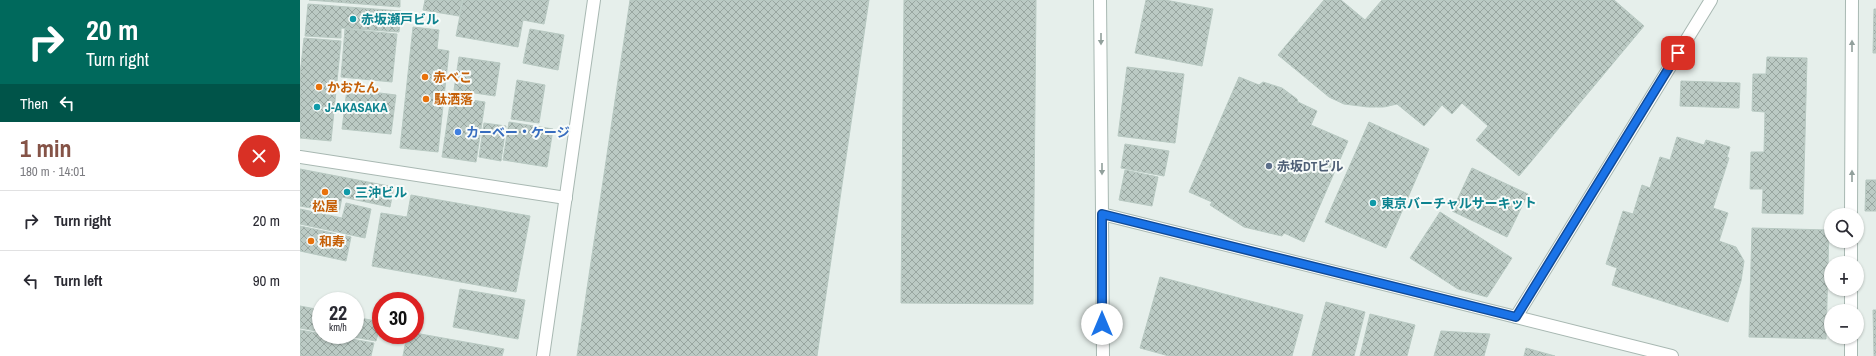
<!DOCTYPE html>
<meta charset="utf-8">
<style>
body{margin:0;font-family:"Archivo Narrow","Noto Sans JP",sans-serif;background:#f2f2f3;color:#2b2b33;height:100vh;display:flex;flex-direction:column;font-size:15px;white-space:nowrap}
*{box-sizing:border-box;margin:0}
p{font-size:13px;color:#7c7c81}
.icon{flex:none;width:22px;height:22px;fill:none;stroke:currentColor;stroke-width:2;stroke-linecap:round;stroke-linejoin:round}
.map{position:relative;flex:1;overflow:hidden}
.details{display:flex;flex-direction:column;background:#fff;width:300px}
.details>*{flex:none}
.banner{background:#00695c;color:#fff;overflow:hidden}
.controls{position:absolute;left:1524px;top:208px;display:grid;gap:8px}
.controls a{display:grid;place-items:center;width:40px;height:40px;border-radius:50%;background:#fff;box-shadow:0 1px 3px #0004;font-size:20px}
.speed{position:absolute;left:12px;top:292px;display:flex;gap:8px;font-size:20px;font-weight:700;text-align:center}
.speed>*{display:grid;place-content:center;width:52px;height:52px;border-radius:50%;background:#fff;box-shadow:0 1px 3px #0004;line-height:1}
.speed small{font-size:10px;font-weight:400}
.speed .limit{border:6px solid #d22;background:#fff;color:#111}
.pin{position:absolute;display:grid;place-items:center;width:34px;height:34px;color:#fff;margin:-17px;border-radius:8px;box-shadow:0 2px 6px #0006}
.me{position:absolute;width:44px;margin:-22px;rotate:0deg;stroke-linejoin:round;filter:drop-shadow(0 0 3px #0008)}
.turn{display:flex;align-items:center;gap:14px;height:84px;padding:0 20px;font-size:18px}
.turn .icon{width:52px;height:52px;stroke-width:2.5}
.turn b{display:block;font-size:28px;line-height:34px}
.then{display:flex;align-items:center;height:38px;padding:0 20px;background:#0003;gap:8px;font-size:15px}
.round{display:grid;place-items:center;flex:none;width:42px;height:42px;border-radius:21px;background:#f2f2f3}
.summary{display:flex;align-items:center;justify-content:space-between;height:68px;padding:0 20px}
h1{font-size:24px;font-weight:800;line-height:30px;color:#855347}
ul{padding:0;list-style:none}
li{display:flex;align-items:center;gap:12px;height:60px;padding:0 20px;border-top:1px solid #e1e1e2}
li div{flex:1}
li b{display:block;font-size:15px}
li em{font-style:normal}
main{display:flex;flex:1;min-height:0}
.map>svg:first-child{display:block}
</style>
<main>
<section class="details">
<div class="banner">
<div class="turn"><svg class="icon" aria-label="right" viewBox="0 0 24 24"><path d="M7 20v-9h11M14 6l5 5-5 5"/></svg><div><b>20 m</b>Turn right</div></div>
<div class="then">Then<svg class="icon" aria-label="left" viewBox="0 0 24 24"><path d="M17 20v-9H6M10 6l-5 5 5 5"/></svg></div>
</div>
<div class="summary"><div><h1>1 min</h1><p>180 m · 14:01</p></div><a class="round" style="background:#d93025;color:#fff"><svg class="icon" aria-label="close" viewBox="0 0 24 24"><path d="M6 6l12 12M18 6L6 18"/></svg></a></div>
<ul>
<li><svg class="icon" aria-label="right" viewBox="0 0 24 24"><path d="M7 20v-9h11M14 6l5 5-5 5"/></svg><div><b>Turn right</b></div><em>20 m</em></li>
<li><svg class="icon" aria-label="left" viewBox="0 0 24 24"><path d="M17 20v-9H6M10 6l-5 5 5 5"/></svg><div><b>Turn left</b></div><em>90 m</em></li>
</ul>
</section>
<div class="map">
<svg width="1576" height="356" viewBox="0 0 1576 356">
<defs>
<pattern id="building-cross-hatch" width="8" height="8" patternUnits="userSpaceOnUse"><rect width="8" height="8" fill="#bbcac4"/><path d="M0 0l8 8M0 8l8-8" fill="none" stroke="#98a6a0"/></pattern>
</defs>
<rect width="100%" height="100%" fill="#e6efeb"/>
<!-- building -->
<g fill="url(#building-cross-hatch)" stroke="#b8c9c2">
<path d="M9 0H100V7Z"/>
<path d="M125 0H162L159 16 123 10Z"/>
<path d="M163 0H249L244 24 223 20 218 47 156 36Z"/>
<path d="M330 0H569L517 356H277Z"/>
<path d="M604 0H736L733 304 601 303Z"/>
<path d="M846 0H865L913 9 902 66 835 53Z"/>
<path d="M1024 0H1041L1065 20 1082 0H1314L1344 26 1219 176 1176 140 1188 126 1162 103 1152 114 1142 105 1124 126 1097 104 1084 107H1068L1044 104 1029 97 978 55Z"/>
<path d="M8 4 101 11 99 32 41 28V38L5 36Z"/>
<path d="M1574 9H1576V53H1573Z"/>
<path d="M113 27 139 30 137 49 149 51 138 152 100 148Z"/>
<path d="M45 29 97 34 92 82 41 77Z"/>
<path d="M230 29 264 35 258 70 223 63Z"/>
<path d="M4 38 41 41 31 141 0 138V75Z"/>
<path d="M159 57 200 63 195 96 154 90Z"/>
<path d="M1467 57 1507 58 1503 214 1462 213 1463 189H1450L1451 152H1464L1465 112 1452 111 1453 74H1466Z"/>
<path d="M827 67 884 74 875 143 818 136Z"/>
<path d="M939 77 959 85 963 82 982 88 997 99 998 102 1017 111 1011 125 1048 141 1004 242 984 233 982 236 944 227 910 205 912 202 889 192Z"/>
<path d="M217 80 245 85 239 123 211 119Z"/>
<path d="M1381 81 1440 83 1439 108 1380 106Z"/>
<path d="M47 89 96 95 91 134 42 129Z"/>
<path d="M151 97 185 102 176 162 142 157Z"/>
<path d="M209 122 253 129 247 167 203 160Z"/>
<path d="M1069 122 1129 149 1086 248 1025 222Z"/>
<path d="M184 123 206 126 201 161 179 157Z"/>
<path d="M1377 137 1404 145 1406 140 1430 147 1427 157 1429 158 1413 208 1428 213 1419 241 1436 247 1444 261 1441 281 1428 322 1312 285 1317 268 1306 264 1323 211 1333 214 1342 185 1350 188 1360 157 1370 160Z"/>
<path d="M825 144 869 151 864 176 821 168Z"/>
<path d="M1172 168 1228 194 1207 237 1152 211Z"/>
<path d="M0 169 94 187 90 207 42 197 39 213 0 206Z"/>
<path d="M825 170 858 177 852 206 819 200Z"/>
<path d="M1566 180H1576V211H1565Z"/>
<path d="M111 195 230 216 216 292 72 266 81 213 107 217Z"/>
<path d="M46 203 71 209 65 238 0 224V209L42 218Z"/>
<path d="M1140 212 1212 258 1187 297 1158 289 1110 258Z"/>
<path d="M0 226 51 237 46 261 0 251Z"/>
<path d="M1452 228 1529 230 1526 339 1449 337Z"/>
<path d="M860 277 1003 315 992 356H869L840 348Z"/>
<path d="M160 289 225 300 218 339 153 327Z"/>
<path d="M1026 302 1065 312 1054 356H1012Z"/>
<path d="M0 306 21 310V332L0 328Z"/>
<path d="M1573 310H1576V356H1574Z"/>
<path d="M1070 314 1115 325 1107 356H1060Z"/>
<path d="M55 317 81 322 76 341 42 335H55Z"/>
<path d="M0 330 74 343 71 356H0Z"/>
<path d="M1141 331 1190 334 1184 356H1134Z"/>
<path d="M115 333 204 349 202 356H103L107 335H115Z"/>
<path d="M1226 348 1255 356H1224Z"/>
</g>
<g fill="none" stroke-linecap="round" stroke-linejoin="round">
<!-- minor casing -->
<g stroke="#a8b8b2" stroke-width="14">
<g id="minor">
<path d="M800 0 802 214 1216 317"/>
<path d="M0 157 266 198"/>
<path d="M802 214 803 356"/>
<path d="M1551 215 1552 0"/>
<path d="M1551 263V241"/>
<path d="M1551 311V289"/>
<path d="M1551 356V337"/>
</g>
</g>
<!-- tertiary casing -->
<g stroke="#a8b8b2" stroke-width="14">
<g id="tertiary">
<path d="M243 356 294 0"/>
<path d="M1372 356 1216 317 1411 0"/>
</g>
</g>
<!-- minor -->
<use href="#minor" stroke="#fff" stroke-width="12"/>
<!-- tertiary -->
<use href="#tertiary" stroke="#fff" stroke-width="12"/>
</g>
<!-- one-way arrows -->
<defs><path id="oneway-solid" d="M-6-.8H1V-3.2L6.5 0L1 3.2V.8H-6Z"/></defs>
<g fill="#92a09c">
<use href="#oneway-solid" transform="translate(801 39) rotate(90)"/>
<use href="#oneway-solid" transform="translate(1552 46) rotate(-90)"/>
<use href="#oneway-solid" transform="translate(802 169) rotate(90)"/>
<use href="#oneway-solid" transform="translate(1552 176) rotate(-90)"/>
</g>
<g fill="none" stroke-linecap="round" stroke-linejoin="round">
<!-- route casing -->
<g stroke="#114b97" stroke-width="10">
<path id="route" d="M802 324V214L1216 317 1378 53"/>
</g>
<!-- route -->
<use href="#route" stroke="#1a73e8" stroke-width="7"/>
</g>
<!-- markers -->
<g fill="#0f9aa8" stroke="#f7fbf9" stroke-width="1.5">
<circle cx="53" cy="19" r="4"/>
<circle cx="17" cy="107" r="4"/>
<circle cx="47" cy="192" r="4"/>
<circle cx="1073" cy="203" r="4"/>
</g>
<g fill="#e8710a" stroke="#f7fbf9" stroke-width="1.5">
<circle cx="125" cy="77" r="4"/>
<circle cx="19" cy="87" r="4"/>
<circle cx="126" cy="99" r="4"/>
<circle cx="25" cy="192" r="4"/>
<circle cx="11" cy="241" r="4"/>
</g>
<circle fill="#3f7fe0" stroke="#f7fbf9" stroke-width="1.5" cx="158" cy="132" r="4"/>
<circle fill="#5c6f8a" stroke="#f7fbf9" stroke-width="1.5" cx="969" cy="166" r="4"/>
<g text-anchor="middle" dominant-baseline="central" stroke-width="4" stroke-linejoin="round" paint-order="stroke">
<!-- culture labels -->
<g font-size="13" font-weight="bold" fill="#0d838f" stroke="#f7fbf9" text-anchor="start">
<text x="61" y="19">赤坂瀬戸ビル</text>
<text x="25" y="107">J-AKASAKA</text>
<text x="55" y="192">三沖ビル</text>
<text x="1081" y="203">東京バーチャルサーキット</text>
</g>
<!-- food labels -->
<g font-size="13" font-weight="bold" fill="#c56008" stroke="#f7fbf9" text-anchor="start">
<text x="133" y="77">赤べこ</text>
<text x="27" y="87">かおたん</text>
<text x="134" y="99">駄洒落</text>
<text x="25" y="206" text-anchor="middle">松屋</text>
<text x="19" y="241">和寿</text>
</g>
<!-- shop labels -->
<g font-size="13" font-weight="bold" fill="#366cbe" stroke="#f7fbf9" text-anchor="start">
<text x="166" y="132">カーベー・ケージ</text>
</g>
<!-- service labels -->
<g font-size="13" font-weight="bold" fill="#4e5e75" stroke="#f7fbf9" text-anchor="start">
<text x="977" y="166">赤坂DTビル</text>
</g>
</g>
</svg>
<div class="controls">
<a><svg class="icon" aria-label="search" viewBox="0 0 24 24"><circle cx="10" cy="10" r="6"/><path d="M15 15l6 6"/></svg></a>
<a>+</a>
<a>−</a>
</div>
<div class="speed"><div>22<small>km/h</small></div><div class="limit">30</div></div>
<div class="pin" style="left:1378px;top:53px;background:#d93025"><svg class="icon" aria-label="arrive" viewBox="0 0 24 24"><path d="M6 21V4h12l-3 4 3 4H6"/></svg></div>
<svg class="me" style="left:802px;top:324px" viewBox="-20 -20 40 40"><circle r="19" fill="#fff"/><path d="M0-13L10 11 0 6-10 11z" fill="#1a73e8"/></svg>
</div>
</main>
